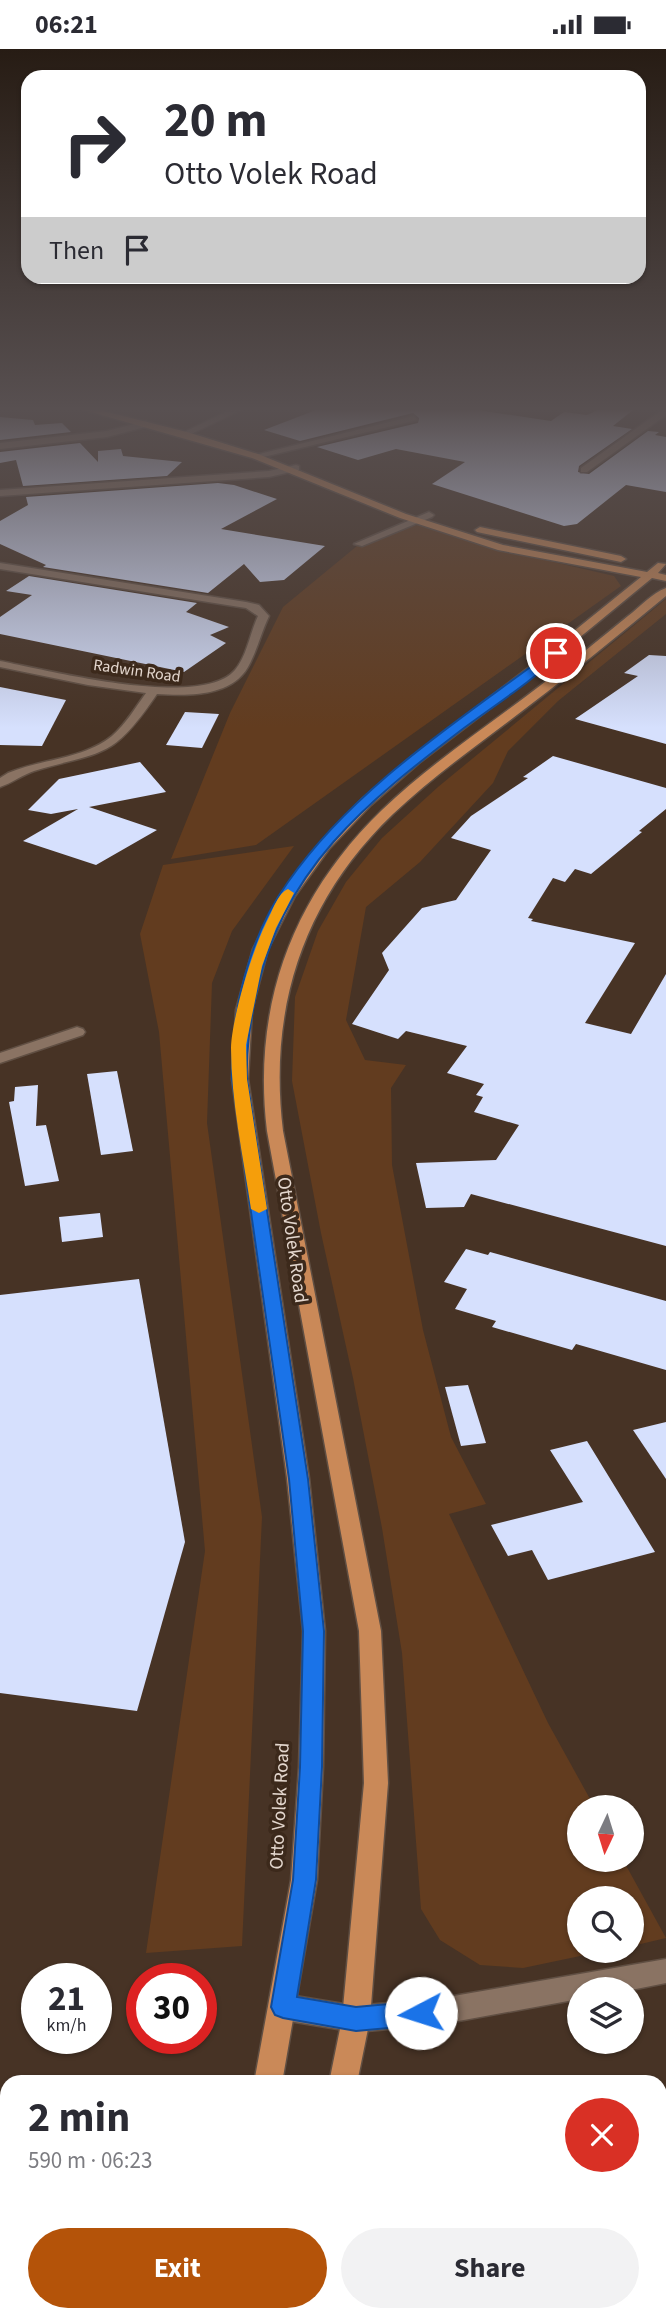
<!DOCTYPE html>
<meta charset="utf-8">
<style>
body{margin:0;font-family:"Source Sans 3",sans-serif;background:#f2f2f3;color:#2b2b33;height:100vh;display:flex;flex-direction:column;font-size:26px;white-space:nowrap}
*{box-sizing:border-box;margin:0}
p{font-size:23px;color:#7c7c81}
.icon{flex:none;width:38px;height:38px;fill:none;stroke:currentColor;stroke-width:2;stroke-linecap:round;stroke-linejoin:round}
.map{position:relative;flex:1;overflow:hidden}
.panel{position:absolute;left:0px;top:2026px;width:667px;height:247px;display:flex;flex-direction:column;background:#fff;border-radius:21px 21px 0 0;box-shadow:0 2px 5px #0004}
.panel>*{flex:none}
.top-card{position:absolute;left:21px;top:21px;width:625px;height:214px;border-radius:21px;box-shadow:0 2px 5px #0004;background:#fff;color:#2b2b33;overflow:hidden}
.needle{width:46px;rotate:184deg}
.controls{position:absolute;left:567px;top:1746px;display:grid;gap:14px}
.controls a{display:grid;place-items:center;width:77px;height:77px;border-radius:50%;background:#fff;box-shadow:0 2px 5px #0004;font-size:35px}
.speed{position:absolute;left:21px;top:1914px;display:flex;gap:14px;font-size:35px;font-weight:700;text-align:center}
.speed>*{display:grid;place-content:center;width:91px;height:91px;border-radius:50%;background:#fff;box-shadow:0 2px 5px #0004;line-height:1}
.speed small{font-size:18px;font-weight:400}
.speed .limit{border:10px solid #d22;background:#fff;color:#111}
.pin{position:absolute;display:grid;place-items:center;width:60px;height:60px;color:#fff;margin:-30px;border:4px solid #fff;border-radius:50%;box-shadow:0 2px 7px #0007}
.me{position:absolute;width:77px;margin:-38px;rotate:265deg;stroke-linejoin:round;filter:drop-shadow(0 0 5px #0008)}
.turn{display:flex;align-items:center;gap:24px;height:147px;padding:0 28px;font-size:32px}
.turn .icon{width:91px;height:91px;stroke-width:2.5}
.turn b{display:block;font-size:49px;line-height:60px}
.then{display:flex;align-items:center;height:66px;padding:0 28px;background:#0003;gap:14px;font-size:26px}
.round{display:grid;place-items:center;flex:none;width:74px;height:74px;border-radius:37px;background:#f2f2f3}
.overview{display:flex;align-items:center;justify-content:space-between;height:119px;padding:0 28px}
h1{font-size:42px;font-weight:700;line-height:52px}
.cta{display:flex;gap:14px;margin-top:auto;padding:14px 28px}
.cta a{flex:1;height:80px;border-radius:42px;background:#b45309;color:#fff;font-size:28px;font-weight:700;line-height:80px;text-align:center}
.cta a+a{background:#f2f2f3;color:#2b2b33}
.status{display:flex;justify-content:space-between;align-items:center;height:49px;padding:0 35px;background:#fff;direction:ltr}
.status svg{height:19px;fill:currentColor}
.map>svg:first-child{display:block}
</style>
<div class="status"><b>06:21</b><svg viewBox="0 0 49 12"><path d="M0 12V9h3v3zM5 12V6h3v6zM10 12V3h3v9zM15 12V0h3v12zM26 1h20v11H26zM47 4h2v5h-2z"/></svg></div>
<div class="map">
<svg width="666" height="2272" viewBox="0 0 666 2272">
<rect width="100%" height="100%" fill="#473325"/>
<!-- green -->
<g fill="#623c1f">
<path d="M420 475 501 501 614 527 621 537 256 796 171 810 230 664 283 558 357 497Z"/>
<path d="M666 550V565L558 652 508 702 493 734 420 813 366 858 346 971 365 1011 406 1016 391 1039 392 1116 423 1281 451 1388 486 1455 449 1465 548 1674 595 1759H579V1811H623L666 1889 632 1897V1850H579V1902H604L523 1919 480 1916 440 1891 421 1860 402 1604 382 1479 353 1329 321 1184 292 1032 295 948 318 882 346 833 382 789 438 738Z"/>
<path d="M294 797 232 882 212 934 207 1074 262 1468 242 1897 146 1904 205 1502 159 983 140 885 163 816Z"/>
</g>
<!-- building -->
<g fill="#d6e0fd">
<path d="M316 361H477L551 372 564 363 587 366 598 361H633L613 377 632 380 579 417 578 423 589 425 648 382 659 383 655 386 666 388V443L626 436 577 475 564 477 432 435 465 413 396 400 358 411 317 398 418 374 419 369 413 364 300 392 264 381Z"/>
<path d="M0 368 33 371 35 376 62 374 71 383 0 391Z"/>
<path d="M80 394 98 413V402L121 400 123 407 182 413 167 427 23 437 16 411 0 414V403Z"/>
<path d="M218 434 234 436 277 450 221 480 325 497 284 531 260 533 244 515 208 544 43 518 46 516 0 495V472L28 456 26 448Z"/>
<path d="M29 527 197 554 186 563 229 578 210 586 226 594 184 623 0 585V568L32 546 6 542Z"/>
<path d="M649 606 666 607V695L575 670 638 627 624 624Z"/>
<path d="M0 638 66 651 42 697 0 696Z"/>
<path d="M185 663 219 665 202 699 166 696Z"/>
<path d="M553 707 666 739V760L639 782 642 783 591 825 575 820 565 833 553 829 528 869 533 870 531 872 635 894 585 974 631 985 666 925V1197L471 1145 464 1158 426 1159 416 1114 496 1111 519 1076 474 1063 483 1048 476 1046 484 1035 447 1024 467 997 406 982 398 990 352 975 389 921 382 904 422 859 456 851 491 801 451 789 471 767 528 729 523 728Z"/>
<path d="M140 713 166 743 89 758 157 781 96 816 23 792 78 760 51 765 28 761 59 730Z"/>
<path d="M117 1022 133 1102 101 1106 87 1025Z"/>
<path d="M38 1036 36 1077 46 1076 59 1132 25 1137 9 1053 14 1052 15 1038Z"/>
<path d="M100 1164 103 1188 62 1193 59 1168Z"/>
<path d="M466 1200 488 1206 490 1203 666 1252V1321L576 1295 572 1301 492 1278 496 1272 455 1260 467 1240 444 1233Z"/>
<path d="M139 1230 185 1493 137 1662 0 1644V1246Z"/>
<path d="M468 1336 486 1394 461 1397 445 1338Z"/>
<path d="M666 1373V1430L633 1381Z"/>
<path d="M587 1392 655 1503 548 1531 532 1501 508 1507 491 1476 583 1453 550 1401Z"/>
</g>
<g fill="none" stroke-linecap="round" stroke-linejoin="round">
<!-- minor casing -->
<g stroke="#604f43" stroke-width="3">
<g id="minor">
<path d="M230 361H241L187 387 180 385Z"/>
<path d="M662 361H666V366L587 423H581V419Z"/>
<path d="M414 367 417 371 255 410 251 407Z"/>
<path d="M146 372 149 377 107 388 0 400V394L107 382Z"/>
<path d="M429 463 434 466 432 468 362 497 354 495Z"/>
<path d="M0 514 246 553 259 556 269 567C261 584 257 602 248 618 231 648 187 647 157 645 112 711 105 701 34 722 22 726 12 734 0 738V729L8 724C41 710 84 710 112 687 126 675 135 659 146 644L88 636 0 618V612C47 621 201 661 235 621 247 607 250 584 258 567L246 559 0 520Z"/>
<path d="M77 978 83 980 85 983 83 986 0 1014V1004Z"/>
<path d="M666 1910V1934L631 1941H579V1950L442 1975 356 1983 283 1971 273 1967 269 1958 273 1949 283 1945 356 1957 442 1949Z"/>
</g>
</g>
<!-- tertiary casing -->
<g stroke="#604f43" stroke-width="3">
<path id="tertiary" d="M296 416 299 417V421L269 428 0 447V441L269 422Z"/>
</g>
<!-- primary casing -->
<g stroke="#604f43" stroke-width="3">
<g id="primary">
<path d="M84 361H99L187 383 258 405 406 465 503 496 647 523 658 514 666 515 658 524 666 526V532L652 529 540 621 419 714 371 756 329 800 295 847 268 900 252 961 248 1030 309 1429 325 1582 323 1718 317 1831 282 2034H254L291 1831 299 1718 303 1582 287 1429 232 1030 236 961 253 900 281 846 319 795 362 750 410 709 532 616 641 528 498 501 400 469 252 409Z"/>
<path d="M480 478 621 507 626 510 621 513 477 483 475 481Z"/>
<path d="M666 539V547C614 590 562 632 509 672 469 702 429 731 393 765 303 851 268 960 283 1082L381 1582 388 1734 370 1970 357 2034H329L342 1970 364 1734 359 1582 267 1082C252 957 292 848 382 761 431 714 488 677 541 636 570 614 599 591 628 567 640 558 652 544 666 539Z"/>
<path d="M203 2266H235L234 2272H202Z"/>
<path d="M280 2266H312L311 2272H279Z"/>
</g>
</g>
<!-- minor -->
<use href="#minor" fill="#8a7363" fill-rule="evenodd"/>
<!-- tertiary -->
<use href="#tertiary" fill="#8a7363" fill-rule="evenodd"/>
<!-- primary -->
<use href="#primary" fill="#ca8958" fill-rule="evenodd"/>
</g>
<!-- sky -->
<linearGradient id="sky" x2="0" y2="1"><stop stop-color="#271c14"/><stop offset="0.53" stop-color="#585051"/><stop offset="1" stop-color="#585051" stop-opacity="0"/></linearGradient>
<rect width="666" height="679" fill="url(#sky)"/>
<!-- route -->
<path fill="#1a73e8" stroke="#114b97" stroke-width="2" d="M552 602 561 604C534 631 495 656 464 679 367 753 282 820 256 946 250 975 246 1000 247 1030L308 1430 324 1582 322 1718 316 1831 297 1948 356 1958 421 1952 430 1956 433 1964 430 1973 421 1976 356 1982 283 1969 275 1966 271 1958 293 1831 300 1718 303 1582 289 1430 232 1030C230 965 249 887 288 833 355 737 460 671 552 602Z"/>
<!-- slow -->
<path fill="#f59e0b" d="M288 840 294 844 276 879 262 917 246 996 247 1030 267 1160 259 1164 251 1160C243 1107 231 1052 231 999 232 967 253 899 268 870 273 861 278 844 288 840Z"/>
<g text-anchor="middle" dominant-baseline="central" stroke-width="7" stroke-linejoin="round" paint-order="stroke">
<!-- far-street labels -->
<g font-size="16" fill="#e4d7ce" stroke="#3c291b">
<text transform="translate(137 622) rotate(8)">Radwin Road</text>
</g>
<!-- street labels -->
<g font-size="19" fill="#e4d7ce" stroke="#3c291b">
<text transform="translate(292 1191) rotate(82)">Otto Volek Road</text>
<text transform="translate(280 1757) rotate(-87)">Otto Volek Road</text>
</g>
</g>
</svg>
<div class="controls">
<a><svg class="needle" viewBox="-14 -14 28 28"><path d="M0-13l5 13h-10z" fill="#e53935"/><path d="M0 13l5-13h-10z" fill="#7c7c81"/></svg></a>
<a><svg class="icon" aria-label="search" viewBox="0 0 24 24"><circle cx="10" cy="10" r="6"/><path d="M15 15l6 6"/></svg></a>
<a><svg class="icon" aria-label="layers" viewBox="0 0 24 24"><path d="M12 4l9 5-9 5-9-5zM3 14l9 5 9-5"/></svg></a>
</div>
<div class="speed"><div>21<small>km/h</small></div><div class="limit">30</div></div>
<div class="pin" style="left:556px;top:604px;background:#d93025"><svg class="icon" aria-label="arrive" viewBox="0 0 24 24"><path d="M6 21V4h12l-3 4 3 4H6"/></svg></div>
<svg class="me" style="left:421px;top:1964px" viewBox="-20 -20 40 40"><circle r="19" fill="#fff"/><path d="M0-13L10 11 0 6-10 11z" fill="#1a73e8"/></svg>
<div class="top-card">
<div class="turn"><svg class="icon" aria-label="right" viewBox="0 0 24 24"><path d="M7 20v-9h11M14 6l5 5-5 5"/></svg><div><b>20 m</b>Otto Volek Road</div></div>
<div class="then">Then<svg class="icon" aria-label="arrive" viewBox="0 0 24 24"><path d="M6 21V4h12l-3 4 3 4H6"/></svg></div>
</div>
<section class="panel">
<div class="overview"><div><h1>2 min</h1><p>590 m · 06:23</p></div><a class="round" style="background:#d93025;color:#fff"><svg class="icon" aria-label="close" viewBox="0 0 24 24"><path d="M6 6l12 12M18 6L6 18"/></svg></a></div>
<div class="cta"><a>Exit</a><a>Share</a></div>
</section>
</div>
